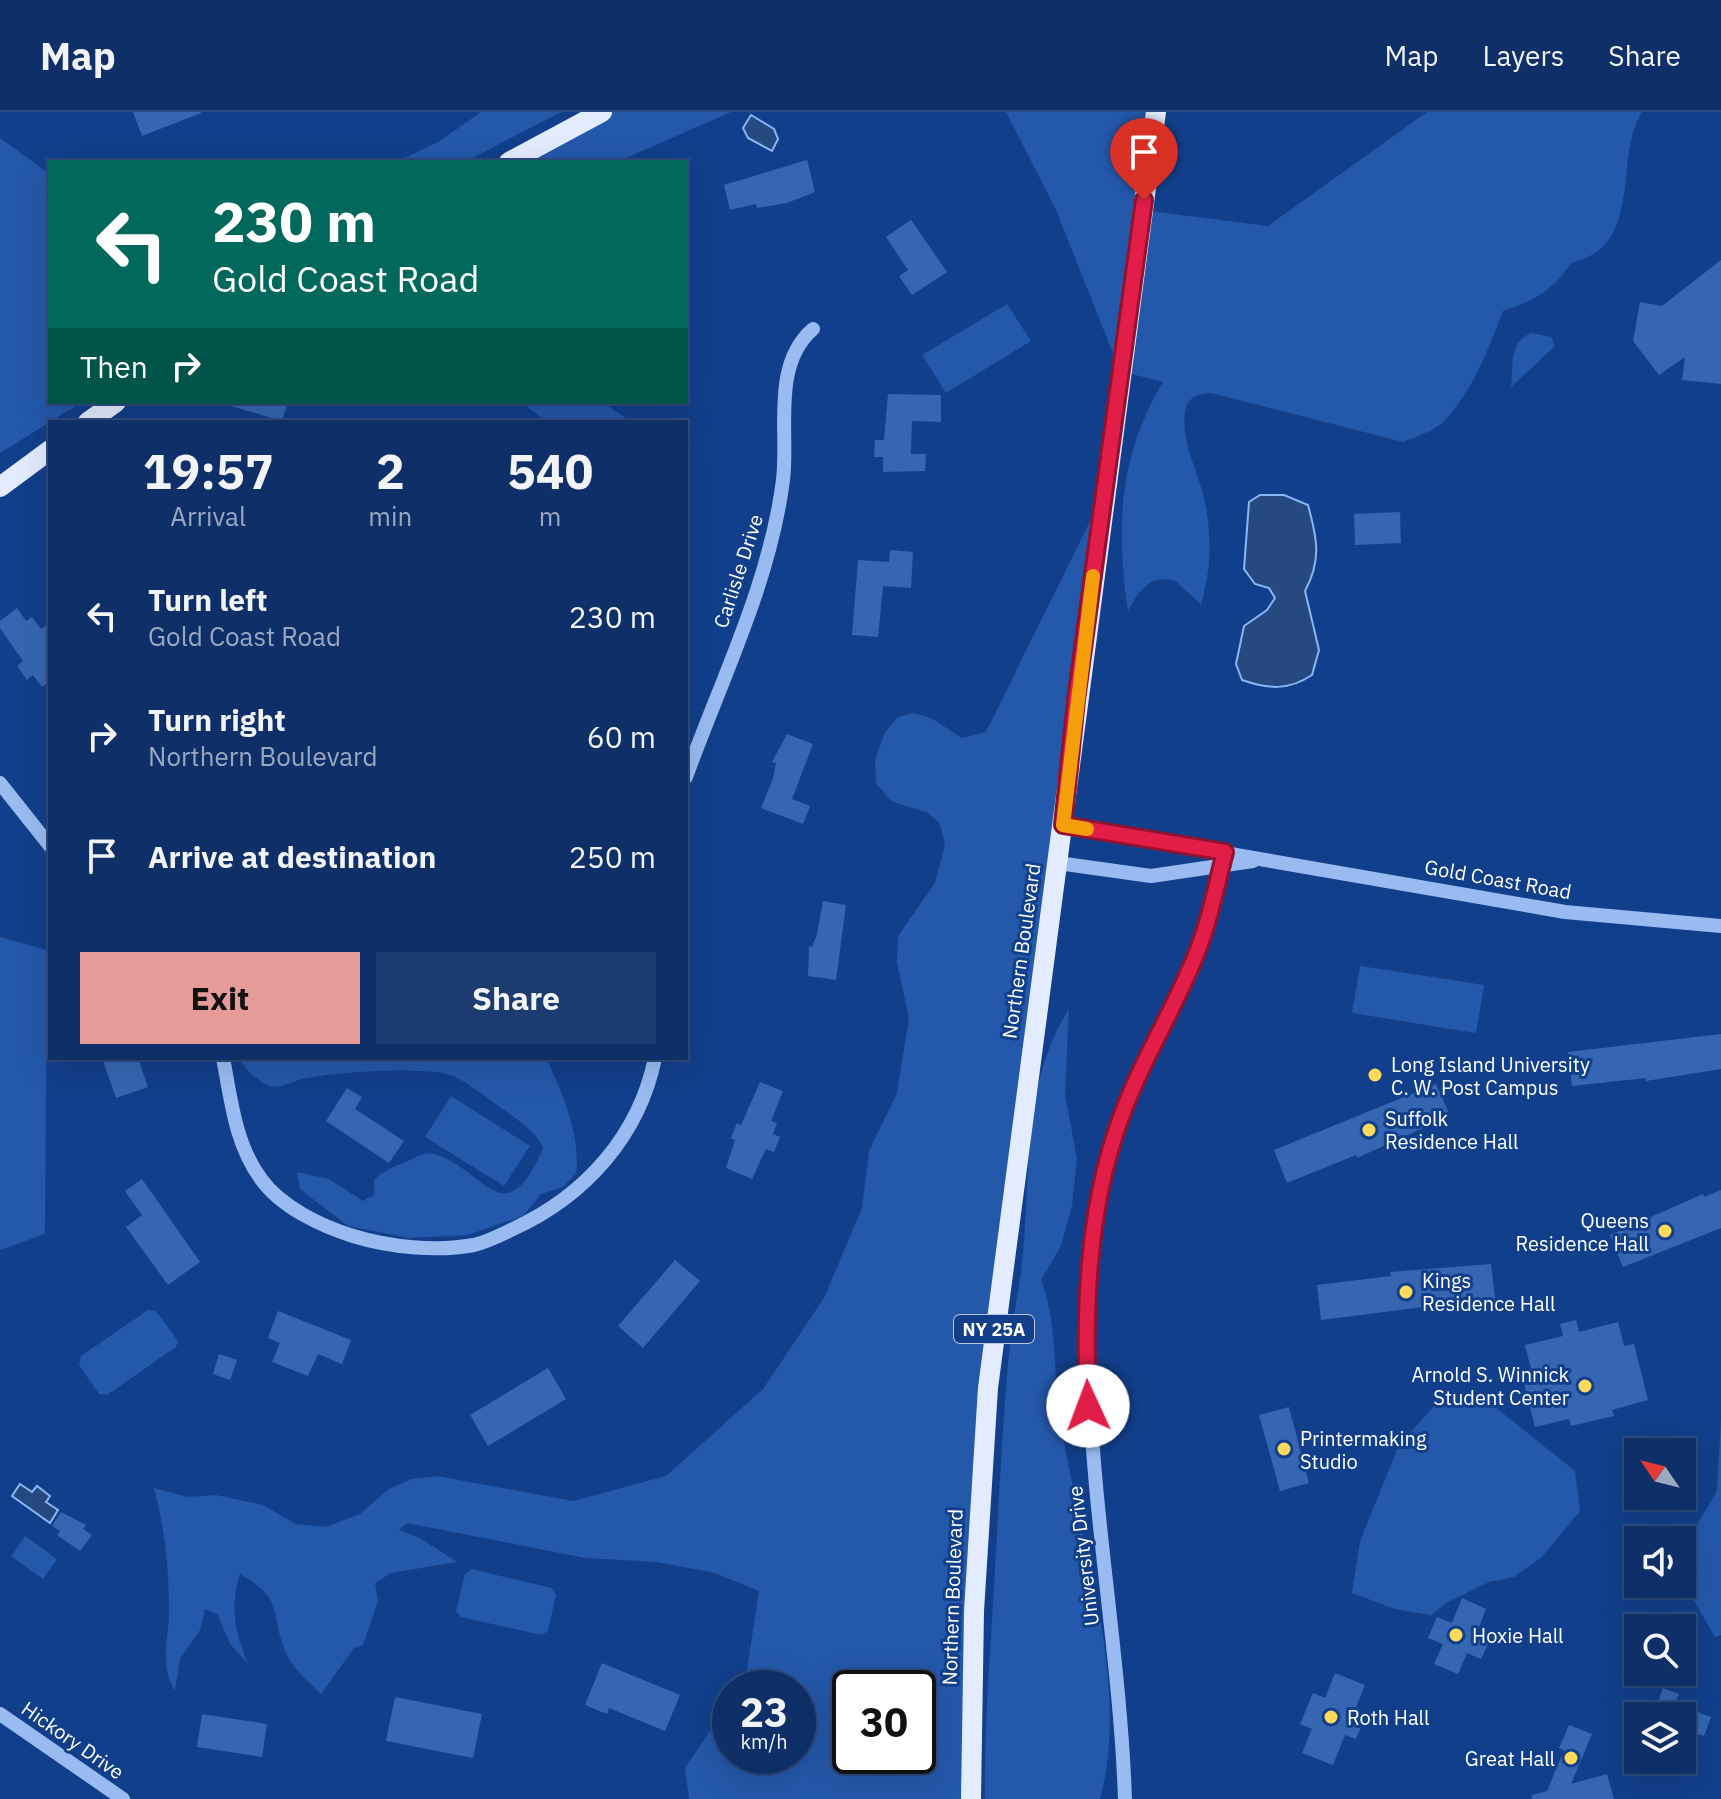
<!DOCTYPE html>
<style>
body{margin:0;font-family:"IBM Plex Sans",sans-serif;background:#1c3b71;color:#f1f3f6;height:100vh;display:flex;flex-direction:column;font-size:30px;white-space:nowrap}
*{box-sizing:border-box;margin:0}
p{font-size:26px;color:#9ba9c0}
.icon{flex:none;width:44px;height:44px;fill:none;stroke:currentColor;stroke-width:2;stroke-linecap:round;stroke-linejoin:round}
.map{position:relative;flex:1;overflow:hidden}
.side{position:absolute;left:48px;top:308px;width:640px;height:640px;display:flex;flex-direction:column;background:#0e2f68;border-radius:0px;box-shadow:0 8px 32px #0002,0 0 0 2px #2e4a7c}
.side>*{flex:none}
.top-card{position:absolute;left:48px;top:48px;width:640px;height:244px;border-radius:0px;box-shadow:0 8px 32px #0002,0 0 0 2px #2e4a7c;background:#00695c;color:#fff;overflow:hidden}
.needle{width:52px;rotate:305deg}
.controls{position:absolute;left:1624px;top:1326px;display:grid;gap:16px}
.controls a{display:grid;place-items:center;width:72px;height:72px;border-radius:0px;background:#0e2f68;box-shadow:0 8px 32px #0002,0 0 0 2px #2e4a7c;font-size:40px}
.speed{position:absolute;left:712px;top:1558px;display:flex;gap:16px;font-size:40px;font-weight:700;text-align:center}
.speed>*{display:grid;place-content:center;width:104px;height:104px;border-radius:50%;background:#0e2f68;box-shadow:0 8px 32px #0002,0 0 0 2px #2e4a7c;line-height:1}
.speed small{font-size:20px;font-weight:400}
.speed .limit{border:4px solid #111;border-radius:12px;background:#fff;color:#111}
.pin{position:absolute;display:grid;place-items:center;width:68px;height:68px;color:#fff;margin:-82px -34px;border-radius:50% 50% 50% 0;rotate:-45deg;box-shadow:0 0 8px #0007}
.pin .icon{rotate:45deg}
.me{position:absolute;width:88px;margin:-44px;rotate:358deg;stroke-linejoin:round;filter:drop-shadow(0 0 6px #0008)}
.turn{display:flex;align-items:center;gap:28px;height:168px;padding:0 32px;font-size:36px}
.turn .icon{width:104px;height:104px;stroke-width:2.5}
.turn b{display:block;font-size:56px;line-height:68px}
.then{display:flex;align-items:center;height:76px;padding:0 32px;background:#0003;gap:16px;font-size:30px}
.eta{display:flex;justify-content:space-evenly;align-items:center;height:136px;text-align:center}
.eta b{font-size:48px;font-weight:700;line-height:56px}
.primary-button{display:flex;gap:16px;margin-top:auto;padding:16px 32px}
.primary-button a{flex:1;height:92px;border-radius:0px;background:#e69b98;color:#111;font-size:32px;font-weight:700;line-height:92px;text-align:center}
.primary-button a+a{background:#1c3b71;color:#f1f3f6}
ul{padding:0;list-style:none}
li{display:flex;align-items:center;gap:24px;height:120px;padding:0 32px}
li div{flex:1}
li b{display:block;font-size:30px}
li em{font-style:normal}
header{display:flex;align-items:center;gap:48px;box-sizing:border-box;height:112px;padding:0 40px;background:#0e2f68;border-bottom:2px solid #2e4a7c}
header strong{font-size:38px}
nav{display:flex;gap:44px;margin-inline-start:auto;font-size:28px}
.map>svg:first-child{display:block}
</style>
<header>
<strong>Map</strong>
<nav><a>Map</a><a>Layers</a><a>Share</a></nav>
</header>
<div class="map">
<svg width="1721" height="1687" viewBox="0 0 1721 1687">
<rect width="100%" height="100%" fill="#123f8b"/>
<!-- green -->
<g fill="#2458aa" fill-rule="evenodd">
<path d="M481 0H561L465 50H396L440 29Z"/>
<path d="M602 0H731L617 50H509Z"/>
<path d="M1006 0H1156L1142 98 1268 114 1427 0H1642C1612 48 1646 133 1571 151 1554 178 1534 189 1503 199 1488 237 1473 280 1443 310 1432 320 1417 324 1403 330L1211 281C1200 282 1189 284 1186 296 1179 323 1196 356 1203 381 1212 420 1212 454 1201 492L1174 468C1149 463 1138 479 1128 500 1116 415 1118 345 1163 270L1120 259 1056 98Z"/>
<path d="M0 26 50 62V290H82L0 341Z"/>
<path d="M1007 192 1031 229 946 281 922 243Z"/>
<path d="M1532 221 1551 225 1555 234 1511 275C1514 254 1508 229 1532 221Z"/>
<path d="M529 290H602L632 310H548L526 294Z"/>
<path d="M1103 383 998 1176 971 1687H689L685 1656 730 1589V1644H798V1576H738L746 1564 759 1479 715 1461 657 1450 585 1446 407 1411 399 1418 420 1426 457 1450 391 1461 375 1471 378 1489 363 1533 354 1536 321 1582C310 1571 295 1559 288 1545 268 1504 287 1488 240 1462 229 1497 235 1519 248 1552L230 1532 218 1503 205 1497 200 1518 180 1547 175 1579C158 1551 170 1524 169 1494 169 1456 164 1413 154 1376L188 1385 216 1383 263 1393 296 1412 326 1415 360 1402 389 1377 412 1367 437 1364 573 1389 666 1364 763 1277 824 1186 862 1096 869 1039 897 981 909 906 897 851 898 824 935 771 945 733 940 712 928 701 891 689 876 671 875 648 885 620 898 605 914 601 933 607 962 626 986 620ZM850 1576H918V1644H850Z"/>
<path d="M0 825 47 838 45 1122 0 1138Z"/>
<path d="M1360 854 1484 873 1476 921 1352 901Z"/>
<path d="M1069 897 1065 982 1077 1047 1072 1094 1061 1134 1041 1168C1057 1210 1053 1251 1059 1295 1074 1418 1133 1566 1100 1687H985C984 1610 991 1534 995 1457 999 1388 1002 1320 1008 1251 1011 1215 1019 1179 1023 1143 1031 1060 1022 970 1069 897Z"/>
<path d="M239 946H546C562 980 581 1023 576 1062L563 1075 541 1082 523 1104 468 1123 409 1126 348 1114 300 1077 297 1060 329 1067 363 1089 374 1083V1068C384 1058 393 1055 406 1050 415 1046 424 1039 435 1042 487 1059 503 1124 543 1037 538 1021 518 1008 504 998 492 990 460 964 447 962 408 955 345 960 306 966 294 968 283 977 270 974 259 970 243 956 239 946Z"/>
<path d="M451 984 530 1034 504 1074 425 1025Z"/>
<path d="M148 1198 156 1199 178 1229 176 1235 107 1283 99 1282 79 1253 81 1244Z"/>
<path d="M1475 1279 1575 1359 1580 1399 1542 1445 1514 1465 1489 1470 1446 1491 1431 1503 1395 1497 1352 1481 1360 1429 1399 1333 1444 1283Z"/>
<path d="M1721 1308V1523L1715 1525 1682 1468V1438L1717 1379Z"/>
<path d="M25 1424 57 1447 43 1467 11 1444Z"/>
<path d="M471 1457 552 1476 556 1483 548 1519 542 1523 461 1505 456 1499 465 1462Z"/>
</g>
<!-- water -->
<g fill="#274981" stroke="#8bb5f4" stroke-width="2">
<path d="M751 3 774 17 778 27 772 39 748 26 743 16Z"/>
<path d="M1260 383H1284L1308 393C1317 426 1322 448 1305 479L1319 538 1312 563C1288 579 1268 577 1242 568L1236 552 1244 514 1267 498 1275 486 1269 476 1255 472 1244 457 1249 390Z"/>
<path d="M20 1372 32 1380 37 1374 50 1384 46 1390 58 1398 50 1411 12 1384Z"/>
</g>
<!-- building -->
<g fill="#3666b2">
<path d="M133 0H201V1L142 24Z"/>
<path d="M807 48 815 80 787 91 757 96 756 92 730 98 724 73Z"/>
<path d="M911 108 947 160 912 183 899 164 908 158 886 125Z"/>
<path d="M1721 148V272L1682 268 1685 245 1659 263 1633 229 1640 190 1662 194Z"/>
<path d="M888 282 941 283V310L912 309 911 342H926L925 359 883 360V345H874L875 328H884Z"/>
<path d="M232 290H279L287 293 282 309 231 294Z"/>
<path d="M1400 400 1401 431 1355 433 1354 402Z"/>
<path d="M890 438 913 440 911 476 883 474 878 525 852 523 858 448 889 450Z"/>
<path d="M17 496 26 509 32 505 41 517 50 511V569L42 575 33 563 27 568 17 554 23 549 0 516V509Z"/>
<path d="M787 622 813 632 792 687 810 694 803 712 761 696 773 666 776 651 772 650Z"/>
<path d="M823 789 846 793 836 868 808 864 809 834 812 835 817 822Z"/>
<path d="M1721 922V957L1646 969V966L1572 974 1568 940Z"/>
<path d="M102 946H138L148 975 116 986Z"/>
<path d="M760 970 783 979 771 1009 777 1011 773 1022 780 1025 774 1040 766 1037 752 1067 726 1056 735 1028 731 1026 737 1011 741 1013Z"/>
<path d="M1436 972 1450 1004 1357 1046 1356 1043 1287 1071 1274 1038Z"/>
<path d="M347 976 362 985 355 997 404 1029 389 1051 326 1009Z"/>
<path d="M142 1067 200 1150 168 1173 126 1115 142 1103 125 1079Z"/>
<path d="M1721 1078V1116L1623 1155 1610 1123 1703 1082 1704 1085Z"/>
<path d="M675 1148 700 1169 643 1236 618 1214Z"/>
<path d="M1491 1152 1495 1186 1321 1208 1317 1173 1391 1164 1390 1160Z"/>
<path d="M278 1199 351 1228 342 1252 318 1242 308 1264 272 1250 280 1231 268 1226Z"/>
<path d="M1576 1208 1579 1220 1618 1210 1624 1234 1634 1232 1648 1288 1612 1298 1614 1304 1571 1314 1569 1307 1535 1315 1521 1260 1531 1257 1525 1233 1563 1224 1560 1212Z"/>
<path d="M219 1242 237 1248 230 1268 213 1262Z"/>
<path d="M548 1256 566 1287 488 1334 470 1303Z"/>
<path d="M1289 1295 1309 1371 1280 1379 1259 1303Z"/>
<path d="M61 1400 86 1413 83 1417 92 1423 80 1439 57 1423 60 1419 52 1414Z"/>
<path d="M1462 1486 1486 1497 1477 1520 1491 1526 1481 1547 1467 1541 1458 1562 1434 1552 1443 1532 1428 1526 1437 1505 1452 1511Z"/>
<path d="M602 1551 680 1583 665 1619 609 1596 607 1602 585 1593Z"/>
<path d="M1335 1561 1365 1573 1353 1603 1364 1607 1356 1627 1345 1623 1333 1653 1302 1641 1312 1617 1300 1612 1313 1581 1325 1586Z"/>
<path d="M1663 1576 1679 1582 1675 1592 1711 1605 1704 1624 1699 1622 1695 1631 1682 1626V1604H1653Z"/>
<path d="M395 1585 482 1602 473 1646 386 1629Z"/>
<path d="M202 1602 267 1612 262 1645 197 1635Z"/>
<path d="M1569 1613 1592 1622 1571 1672 1607 1662 1614 1687H1532V1683L1547 1679 1564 1638 1559 1636Z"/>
</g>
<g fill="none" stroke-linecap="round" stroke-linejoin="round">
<!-- minor -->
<g stroke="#99bbf1" stroke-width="14">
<path d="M686 665C721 568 770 471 783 368 789 320 771 253 813 217"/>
<path d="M0 671 50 734"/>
<path d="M1063 713 1565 800 1721 814"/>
<path d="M1058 751 1151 764 1253 749"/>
<path d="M223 946C231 987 235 1032 261 1067 281 1095 321 1114 353 1124 389 1135 436 1140 474 1133 487 1130 501 1123 513 1117 585 1084 639 1024 655 946"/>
<path d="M0 1602 123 1687"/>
<path d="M1125 1687C1118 1484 1065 1282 1101 1079 1116 994 1163 924 1195 845 1209 811 1215 775 1225 740"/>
</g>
<!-- major -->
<g stroke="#e3ecff" stroke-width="20">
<path d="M509 50 602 0"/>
<path d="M88 310 116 290"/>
<path d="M0 375 50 338"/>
<path d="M971 1687 974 1499 988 1276 1156 0"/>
</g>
</g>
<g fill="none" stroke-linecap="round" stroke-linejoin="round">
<!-- route casing -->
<g stroke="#92132f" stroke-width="20">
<path id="route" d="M1088 1294C1084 1201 1087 1100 1119 1011 1139 953 1172 902 1195 845 1209 812 1216 775 1225 740L1063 713 1076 588 1144 88"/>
</g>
<!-- route -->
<use href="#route" stroke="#e11d48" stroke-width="14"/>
<!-- slow -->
<path stroke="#f59e0b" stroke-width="14" d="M1087 717 1063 713 1093 464"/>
</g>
<!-- markers -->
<g fill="#ffd959" stroke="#123f8b" stroke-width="3">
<circle cx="1375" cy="963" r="8"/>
<circle cx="1369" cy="1018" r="8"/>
<circle cx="1665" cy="1119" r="8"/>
<circle cx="1406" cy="1180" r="8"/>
<circle cx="1585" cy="1274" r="8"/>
<circle cx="1284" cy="1337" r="8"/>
<circle cx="1456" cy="1523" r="8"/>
<circle cx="1331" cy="1605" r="8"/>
<circle cx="1571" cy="1646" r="8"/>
</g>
<g text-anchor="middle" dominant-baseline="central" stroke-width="6" stroke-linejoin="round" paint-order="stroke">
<!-- shield labels -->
<rect fill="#123f8b" stroke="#b8c5dc" stroke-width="2" x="954" y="1203" width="80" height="28" rx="6"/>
<g font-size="18" font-weight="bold" fill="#fff">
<text x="994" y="1217">NY 25A</text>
</g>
<!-- street labels -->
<g font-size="20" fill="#fff" stroke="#123f8b">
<text transform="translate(738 459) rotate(-72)">Carlisle Drive</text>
<text transform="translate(1498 767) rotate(10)">Gold Coast Road</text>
<text transform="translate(1021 839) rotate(-82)">Northern Boulevard</text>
<text transform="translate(1083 1444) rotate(-97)">University Drive</text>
<text transform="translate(952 1485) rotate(-88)">Northern Boulevard</text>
<text transform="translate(73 1628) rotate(35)">Hickory Drive</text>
</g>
<!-- poi labels -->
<g font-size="20" fill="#fff" stroke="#123f8b" text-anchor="start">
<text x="1391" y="952">Long Island University<tspan x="1391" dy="23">C. W. Post Campus</tspan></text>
<text x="1385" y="1006">Suffolk<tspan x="1385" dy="23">Residence Hall</tspan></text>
<text x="1649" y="1108" text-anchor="end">Queens<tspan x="1649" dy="23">Residence Hall</tspan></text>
<text x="1422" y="1168">Kings<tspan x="1422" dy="23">Residence Hall</tspan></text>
<text x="1569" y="1262" text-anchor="end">Arnold S. Winnick<tspan x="1569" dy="23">Student Center</tspan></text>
<text x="1300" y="1326">Printermaking<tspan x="1300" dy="23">Studio</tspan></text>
<text x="1472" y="1523">Hoxie Hall</text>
<text x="1347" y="1605">Roth Hall</text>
<text x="1555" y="1646" text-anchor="end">Great Hall</text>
</g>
</g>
</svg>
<div class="controls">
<a><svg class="needle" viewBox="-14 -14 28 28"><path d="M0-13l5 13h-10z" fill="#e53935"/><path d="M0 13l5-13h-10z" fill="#9ba9c0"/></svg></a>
<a><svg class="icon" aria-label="sound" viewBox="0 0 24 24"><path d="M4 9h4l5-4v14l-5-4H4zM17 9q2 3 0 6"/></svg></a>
<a><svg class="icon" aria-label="search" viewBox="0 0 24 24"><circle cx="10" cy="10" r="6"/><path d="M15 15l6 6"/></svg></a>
<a><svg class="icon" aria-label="layers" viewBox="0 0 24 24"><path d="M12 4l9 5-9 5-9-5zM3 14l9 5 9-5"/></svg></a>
</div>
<div class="speed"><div>23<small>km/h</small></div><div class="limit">30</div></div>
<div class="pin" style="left:1144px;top:88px;background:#d93025"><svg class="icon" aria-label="arrive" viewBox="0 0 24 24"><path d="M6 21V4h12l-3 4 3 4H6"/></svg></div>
<svg class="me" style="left:1088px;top:1294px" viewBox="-20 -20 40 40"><circle r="19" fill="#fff"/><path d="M0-13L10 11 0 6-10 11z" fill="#e11d48"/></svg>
<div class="top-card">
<div class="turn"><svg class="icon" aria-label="left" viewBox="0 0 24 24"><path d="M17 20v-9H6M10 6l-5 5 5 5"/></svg><div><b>230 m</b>Gold Coast Road</div></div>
<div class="then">Then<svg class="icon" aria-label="right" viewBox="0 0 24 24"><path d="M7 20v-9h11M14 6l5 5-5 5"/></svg></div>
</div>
<section class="side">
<div class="eta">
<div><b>19:57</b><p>Arrival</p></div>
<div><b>2</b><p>min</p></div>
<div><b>540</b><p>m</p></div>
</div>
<ul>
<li><svg class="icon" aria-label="left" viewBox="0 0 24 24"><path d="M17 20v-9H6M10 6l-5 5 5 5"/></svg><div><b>Turn left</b><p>Gold Coast Road</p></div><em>230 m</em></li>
<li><svg class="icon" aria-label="right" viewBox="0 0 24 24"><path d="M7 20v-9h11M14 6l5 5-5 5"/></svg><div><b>Turn right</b><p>Northern Boulevard</p></div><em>60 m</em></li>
<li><svg class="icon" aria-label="arrive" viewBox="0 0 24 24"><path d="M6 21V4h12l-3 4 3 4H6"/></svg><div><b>Arrive at destination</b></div><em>250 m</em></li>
</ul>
<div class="primary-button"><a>Exit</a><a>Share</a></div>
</section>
</div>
